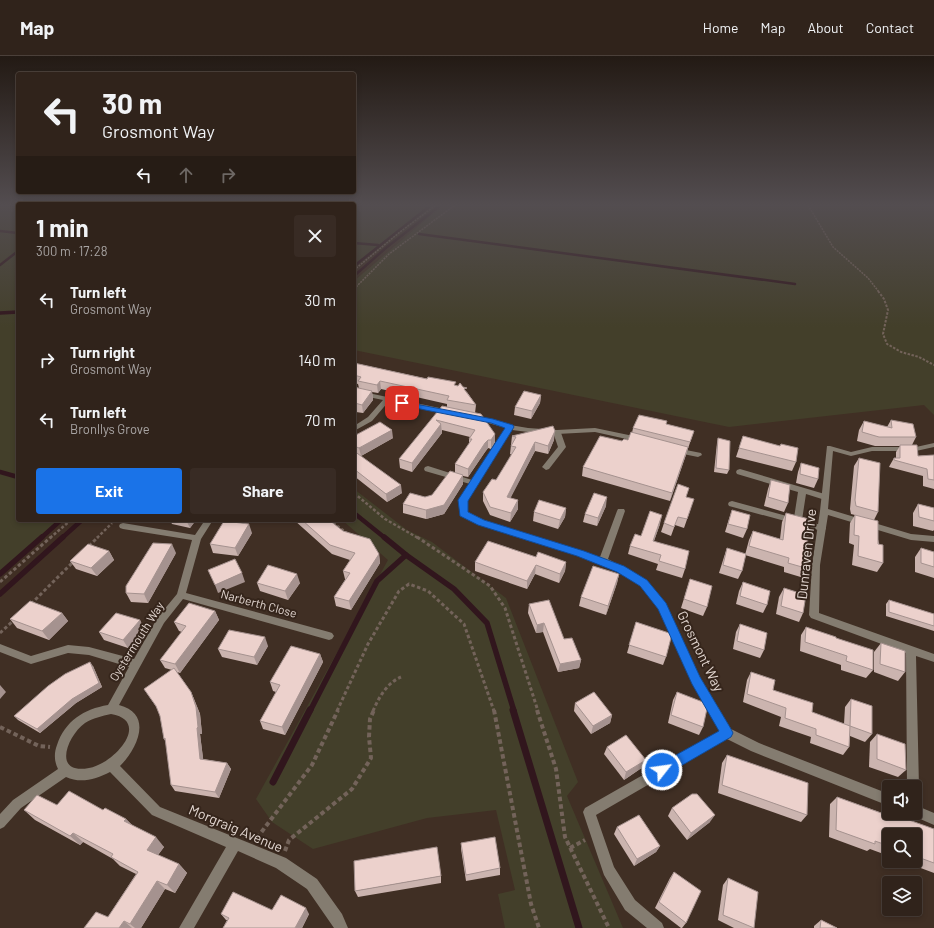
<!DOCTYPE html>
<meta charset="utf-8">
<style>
body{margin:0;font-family:Barlow,sans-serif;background:#382b24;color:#f1f3f6;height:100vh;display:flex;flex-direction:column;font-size:15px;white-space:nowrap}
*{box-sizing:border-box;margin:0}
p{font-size:13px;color:#a8a4a3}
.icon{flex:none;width:22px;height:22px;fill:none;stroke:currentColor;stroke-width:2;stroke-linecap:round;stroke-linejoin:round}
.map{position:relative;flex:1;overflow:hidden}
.sheet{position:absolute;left:16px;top:146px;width:340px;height:320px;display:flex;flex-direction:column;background:#30231b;border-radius:4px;box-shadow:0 2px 6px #0003,0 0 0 1px #4b403a}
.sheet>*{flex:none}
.banner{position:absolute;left:16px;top:16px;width:340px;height:122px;border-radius:4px;box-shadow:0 2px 6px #0003,0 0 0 1px #4b403a;background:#30231b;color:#f1f3f6;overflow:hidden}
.tools{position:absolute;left:882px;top:724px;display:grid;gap:8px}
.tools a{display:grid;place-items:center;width:40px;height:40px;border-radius:4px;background:#30231b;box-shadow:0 2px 6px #0003,0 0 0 1px #4b403a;font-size:20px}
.pin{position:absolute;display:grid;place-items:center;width:34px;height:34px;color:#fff;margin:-17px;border-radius:8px;box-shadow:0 2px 6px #0006}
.me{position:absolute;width:44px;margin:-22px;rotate:60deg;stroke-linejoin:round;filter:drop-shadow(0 0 3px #0008)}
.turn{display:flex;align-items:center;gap:14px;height:84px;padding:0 20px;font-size:18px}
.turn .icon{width:52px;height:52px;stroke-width:2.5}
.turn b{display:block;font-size:28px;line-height:34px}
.lanes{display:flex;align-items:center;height:38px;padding:0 20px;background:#0003;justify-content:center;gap:20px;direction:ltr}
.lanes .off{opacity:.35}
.round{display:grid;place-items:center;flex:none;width:42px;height:42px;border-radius:4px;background:#382b24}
.overview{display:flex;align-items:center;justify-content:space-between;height:68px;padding:0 20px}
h1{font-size:24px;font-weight:700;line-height:30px}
.primary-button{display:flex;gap:8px;margin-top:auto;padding:8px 20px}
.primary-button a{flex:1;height:46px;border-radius:4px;background:#1a73e8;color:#fff;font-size:16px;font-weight:700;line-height:46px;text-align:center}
.primary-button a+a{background:#382b24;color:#f1f3f6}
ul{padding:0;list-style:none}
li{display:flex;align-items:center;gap:12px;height:60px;padding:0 20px}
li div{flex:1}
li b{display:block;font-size:15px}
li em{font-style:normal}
header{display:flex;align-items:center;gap:24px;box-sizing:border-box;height:56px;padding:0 20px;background:#30231b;border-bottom:1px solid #4b403a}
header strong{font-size:19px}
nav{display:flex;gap:22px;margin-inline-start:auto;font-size:14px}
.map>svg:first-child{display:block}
</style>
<header>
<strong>Map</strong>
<nav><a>Home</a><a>Map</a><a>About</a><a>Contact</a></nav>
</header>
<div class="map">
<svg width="934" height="872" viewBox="0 0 934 872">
<rect width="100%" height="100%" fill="#402f24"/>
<!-- green -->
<g fill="#433f2a">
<path d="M0 149H18V464H61L0 518Z"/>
<path d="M354 149H431L354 210Z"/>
<path d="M443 149H934V359L924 349 729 371 354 294V225Z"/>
<path d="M354 433 407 474 432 486 506 542 578 726 567 740 623 872H505L498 838 515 834 496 754 427 762 313 793 272 766 256 743 388 504 342 464H354Z"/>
</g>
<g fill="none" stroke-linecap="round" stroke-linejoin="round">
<!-- stream-far4 -->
<g stroke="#31161d" stroke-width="2.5">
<path d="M0 175 18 177"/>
<path d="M419 178 795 228"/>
<path d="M354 187 378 189"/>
<path d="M0 209 18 195"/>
<path d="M354 210 431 149"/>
<path d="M354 220 387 191 441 149"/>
</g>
<!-- stream-far3 -->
<path stroke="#31161d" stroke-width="3.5" d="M0 257 18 256"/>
<!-- stream-far2 -->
<g stroke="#31161d" stroke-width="4.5">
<path d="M0 416 18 421"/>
<path d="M354 457 385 482"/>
<path d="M41 482 61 464"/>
<path d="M62 482 82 464"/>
</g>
<!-- stream-far1 -->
<g stroke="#31161d" stroke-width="5.5">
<path d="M384 481 406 499 454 533 487 567 514 655"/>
<path d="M0 518 42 481"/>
<path d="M0 538 63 481"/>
<path d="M310 655 377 525 406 499"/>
</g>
<!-- stream -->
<g stroke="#31161d" stroke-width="7">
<path d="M513 654 579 872"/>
<path d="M273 726 310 654"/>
</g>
<!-- path-far4 -->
<g stroke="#73635a" stroke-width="1.5" stroke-dasharray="2 1" stroke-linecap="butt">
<path d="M808 149 833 191 868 222 879 236"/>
<path d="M354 214 400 176 436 149"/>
<path d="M354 233 389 198 455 149"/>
</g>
<!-- path-far3 -->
<path stroke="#73635a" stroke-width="2" stroke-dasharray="2.5 1.5" stroke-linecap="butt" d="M878 235 884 243 888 254 883 278 887 288 901 296 919 301 934 309"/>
<!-- path-far2 -->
<g stroke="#73635a" stroke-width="2.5" stroke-dasharray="3 2" stroke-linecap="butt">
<path d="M354 437 385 463 418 482"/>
<path d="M329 464 347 477"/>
<path d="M50 482 71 464"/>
<path d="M97 482 112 467"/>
</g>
<!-- path-far1 -->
<g stroke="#73635a" stroke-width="3" stroke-dasharray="3.5 2.5" stroke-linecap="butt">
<path d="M417 481 490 530 505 552 538 655"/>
<path d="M89 490 98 481"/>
<path d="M0 526 51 481"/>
<path d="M31 548 74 505"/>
<path d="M0 577 14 564"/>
<path d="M337 655 368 588 399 535 409 528 428 535 464 568 494 655"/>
<path d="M373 655C379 641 387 627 401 621"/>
</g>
<!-- path -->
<g stroke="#73635a" stroke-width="4" stroke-dasharray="4.5 3" stroke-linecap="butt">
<path d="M494 654 531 848 539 872"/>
<path d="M537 654 556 713 565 781 609 872"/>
<path d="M0 671 39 690 50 691"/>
<path d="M257 782 312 709 338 654"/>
<path d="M570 792 585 784"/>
<path d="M285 795 289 784 352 733 371 702 369 681 370 663 374 654"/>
</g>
<!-- lane -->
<g fill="#847c70" fill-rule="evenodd">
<path d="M554 374H560L566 391 549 413 546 414 542 411 558 391 553 376Z"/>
<path d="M740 413 828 439 829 441 828 443 825 444 806 438 802 464 825 470 826 472 825 474 822 475 729 450 728 448 729 446 732 445 794 462 798 436 737 418 736 416 737 414Z"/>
</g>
<!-- street -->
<g fill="#847c70" fill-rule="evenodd">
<path d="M354 334 449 354 452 356 449 358 389 345 372 365 354 375V370L368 361 383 344 354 338Z"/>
<path d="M476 360 510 369 528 372 557 374 595 372 643 382 644 384 640 386 595 376 557 378 528 376 512 374 467 445 468 456 484 464 600 501 617 455 618 453H624L625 455 608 503 623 511 646 524 665 547 700 621 731 673 759 687 889 738V750L751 695 727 683 596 759 614 811 635 844 662 867 664 872H647L625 854 604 819 583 756 585 752 720 675 692 627 658 552 640 530 617 515 600 507 478 468 461 459 459 445 470 428 425 415 424 413 425 411 428 410 472 424 506 372 474 363 472 362Z"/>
<path d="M934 387V391L916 395H872L851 400 833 395 828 453 911 478 934 480V486L911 484 828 459 820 509 819 557 934 598V606L916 600 919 731 917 735 915 736V731H907L906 597 811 562 809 559 812 509 820 455 827 390H830L851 396 872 391H916Z"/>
<path d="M673 392H676L701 397 702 399 698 401 673 396 672 394Z"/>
<path d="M205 464H213L201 483 186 537 329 576 332 577 334 580 332 583 329 584 183 543 164 567 119 649C154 658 137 693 120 710L160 751 286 802 317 823 342 858 348 872H334L307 833 276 812 238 795 194 872H179L226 791 152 759 110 716C96 723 81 728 66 721L21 752 4 771 0 773V758L13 744 58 713C54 705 54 697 57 689 65 665 84 653 108 649L129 611 89 599 68 597 31 608 0 596V588L31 600 68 589 89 591 134 603 158 561 177 538 192 484 123 473 120 472 119 470 120 468 123 467 195 479ZM111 658C152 665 114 708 89 712 52 719 67 680 85 667 93 662 102 660 111 658Z"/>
<path d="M915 749 934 757V769L911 759 910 757H915Z"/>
</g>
</g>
<!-- wall -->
<g fill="#cbb4af">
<path d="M354 307 456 329 467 336 476 349 475 357 495 378V386L491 393 488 392 485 396 468 421 463 420V428L444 458 426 463 403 457V448L432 439 455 417V408L469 388V383L470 381 442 374V377L412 416 400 412 399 403 447 351V348L381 333 378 337 372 336 373 344 363 357 356 356 354 358V331L359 332 358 328 354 327Z"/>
<path d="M541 339 540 347 531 363 514 359 515 351Z"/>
<path d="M891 364 916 381 912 389 918 400 934 399V433L923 430V420L889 411 890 409 894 402H896V396L900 390H875L857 385 859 374 864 365 887 371Z"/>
<path d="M666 368 694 375 670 445 582 420 583 411 622 385 628 384 632 377 633 372Z"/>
<path d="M354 380 393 382 361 400 402 437 387 446 354 420Z"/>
<path d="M512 380 554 384 548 398 535 395 510 442 518 444V453L510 466 490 459 483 445V436L496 424 512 399 510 398Z"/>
<path d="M743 380 780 390 781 388 796 406 792 415 736 401Z"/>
<path d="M718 382 729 414 727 418 714 416 717 387Z"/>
<path d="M859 402 878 456 874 464 883 507 877 516 852 509 854 489 849 487 850 467 855 459 851 458 850 453 854 410Z"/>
<path d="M801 407 818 423 814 432 796 427 798 416Z"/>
<path d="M771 424 788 447 784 456 764 450 768 433Z"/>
<path d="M686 441 691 452 684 472 675 469 671 480 661 476 664 467Z"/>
<path d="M918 448 934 452V474L933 475 913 470V457Z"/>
<path d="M606 450 597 470 583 466 585 458Z"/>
<path d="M566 452 565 461 558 473 533 465 534 456Z"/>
<path d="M732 454 747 473 743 482 725 476 729 463Z"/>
<path d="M786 457 807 496 809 513 804 522 784 516V511L745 499 749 484 753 475 780 483 782 466Z"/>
<path d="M170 464H196L190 472 172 468Z"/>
<path d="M294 464H329L343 475 379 498 380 507 351 554 336 550 334 541 345 524V523L343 515 350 504 332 498Z"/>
<path d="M660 468 654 485 685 513 682 522 656 514 658 508 628 498 630 490 641 480Z"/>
<path d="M252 477 238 500 213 497 210 488Z"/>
<path d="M727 492 742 515 738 523 719 517 724 501Z"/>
<path d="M921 492 934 496V522L915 516V501Z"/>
<path d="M109 495 114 504 97 520 76 513 70 505Z"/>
<path d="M176 497 148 547 131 546 126 537Z"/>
<path d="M536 501 566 506 565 515 559 527 535 518 527 533 475 515V506Z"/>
<path d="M619 518 617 527 606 559 579 550 581 541Z"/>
<path d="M690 523 707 551 703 560 681 552Z"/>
<path d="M743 526 767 549 763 557 736 548 739 535Z"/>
<path d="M257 527H300L288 544 260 535Z"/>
<path d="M784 532 803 557 799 566 776 558 779 541Z"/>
<path d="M889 544 934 558V575L886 560V548Z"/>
<path d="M529 548 581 604 579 612 558 616 543 576 536 577 528 557Z"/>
<path d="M215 555 219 564 180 617 177 616 191 636 194 643 200 658 202 678H200L203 703 227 707 231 713 219 742 175 735 171 729 166 686 164 683 160 660 157 652 144 633 172 614 165 612 160 604 182 576 179 575 174 566Z"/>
<path d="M62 557 68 565 49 584 17 572 10 563Z"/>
<path d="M140 564 144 573 128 592 104 584 99 576Z"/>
<path d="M636 566 666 601 663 609 627 597Z"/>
<path d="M740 568 764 594 760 602 733 593 736 576Z"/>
<path d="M806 571 836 582 873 614 866 622 841 614V609L800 595 801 579Z"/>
<path d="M881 587 905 616 898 625 874 616V596Z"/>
<path d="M268 590 257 609 222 601 218 593Z"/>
<path d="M320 598 323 606 285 679 263 673 260 665 276 636 273 635 270 626Z"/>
<path d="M93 610 102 631 76 647 40 677 18 664 14 660Z"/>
<path d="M751 616 773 634 812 656 844 668 845 651 851 643 872 678 865 686 850 680 849 691 843 699 810 687 811 681 779 670 781 661 743 646 747 624Z"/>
<path d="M677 636 703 671 699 679 668 667 673 644Z"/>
<path d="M575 647 612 659 610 667 591 678 574 655Z"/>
<path d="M877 678 906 714 898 721 869 711 870 686Z"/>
<path d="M607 691 646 704 643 711 624 724 604 698Z"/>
<path d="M727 699 807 759 801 766 718 737 722 707Z"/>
<path d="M837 741 893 761 895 759 934 773V817L902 805H915V779H889V800L870 793 867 795 829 781 830 748Z"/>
<path d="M57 749 126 763 132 769 164 791 158 799 179 808 187 817 175 837 165 833 141 872H84L108 861 136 818 120 810 113 803 83 786 80 789 35 764 24 754Z"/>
<path d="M672 752 710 766 687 784 668 760Z"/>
<path d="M617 771 660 790 656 796 634 810 614 778Z"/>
<path d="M461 787 500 812V819L466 825 461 793Z"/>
<path d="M674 816 686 867 682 872H681L655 852 670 822Z"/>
<path d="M441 820V827L358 841 355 835Z"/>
<path d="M728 822 754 872H734L718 864 723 829Z"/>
<path d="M272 854 309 858 302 872H223L227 864H226L221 858Z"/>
<path d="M821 864 837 872H814V870Z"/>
</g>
<!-- shaded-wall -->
<g fill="#a5928f">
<path d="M380 325 381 333 378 337 377 329Z"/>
<path d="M372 335 373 344 363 357 362 349Z"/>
<path d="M541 339 540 347 531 363 532 355Z"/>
<path d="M355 347 356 356 354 358V348Z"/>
<path d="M441 368 442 377 412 416V407Z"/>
<path d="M392 374 393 382 361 400 359 392Z"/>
<path d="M555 375 554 384 548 398V390Z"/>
<path d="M495 378V386L491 393V384Z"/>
<path d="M488 384V392L485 396 468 421V413L485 387Z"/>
<path d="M535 386V395L507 449V441Z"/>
<path d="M688 391 686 399 670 445 672 437Z"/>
<path d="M463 419V428L444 458 426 463V454Z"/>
<path d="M401 429 402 437 387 446 386 438Z"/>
<path d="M607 441 606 450 597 470 598 462Z"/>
<path d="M518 444V453L510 466 511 457Z"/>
<path d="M566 452 565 461 558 473 560 464Z"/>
<path d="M662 459 660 468 651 493 653 485Z"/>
<path d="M186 464H196L190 472Z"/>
<path d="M249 468 252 477 238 500 235 492Z"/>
<path d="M172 488 176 497 148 547 144 538Z"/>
<path d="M109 495 114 504 97 520 91 512Z"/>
<path d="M379 498 380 507 351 554 349 545Z"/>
<path d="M566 506 565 515 559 527 560 518Z"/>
<path d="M536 509 535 518 527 533V525Z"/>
<path d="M242 517 245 526 218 537 215 529Z"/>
<path d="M297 518 300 527 288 544 285 535Z"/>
<path d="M619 518 617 527 606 559 608 550Z"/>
<path d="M215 555 219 564 180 617 175 608Z"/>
<path d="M62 557 68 565 49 584 42 575Z"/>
<path d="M140 564 144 573 128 592 123 584Z"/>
<path d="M544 567 543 576 536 577 537 569Z"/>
<path d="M265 581 268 590 257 609 254 601Z"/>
<path d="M320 598 323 606 285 679 282 671Z"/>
<path d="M581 604 579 612 558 616 560 608Z"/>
<path d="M90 606 93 610 102 631 76 647 40 677 37 673Z"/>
<path d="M0 629 6 636 0 643Z"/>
<path d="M191 636 194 643 200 658 202 678H200L204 709 200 703Z"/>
<path d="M612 659 610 667 591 678 593 670Z"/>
<path d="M646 704 643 711 624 724 626 716Z"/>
<path d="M227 707 231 713 219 742 215 736Z"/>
<path d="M715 759 710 766 687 784 691 777Z"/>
<path d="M126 763 135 772 124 765Z"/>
<path d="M73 777 83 786 80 789 70 780Z"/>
<path d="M156 781 164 791 155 803 147 794Z"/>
<path d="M660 790 656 796 634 810 637 803Z"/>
<path d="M179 808 187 817 175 837 167 829Z"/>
<path d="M157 825 165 833 141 872H135L130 868Z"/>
<path d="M306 852 309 858 302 872H295Z"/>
<path d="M124 865 132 872H119Z"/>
</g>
<!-- building -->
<g fill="#ecd1cc" stroke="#a5928f">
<path d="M354 307 427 323 428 321 456 326 454 329 458 330 460 327 463 331 467 332 464 333 476 349 447 344 449 340 380 325 377 329 358 325 361 321 354 319Z"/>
<path d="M354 331 372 335 362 349 355 347 354 348Z"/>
<path d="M524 335 541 339 532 355 515 351Z"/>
<path d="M442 350 481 358 495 378 491 384H488L485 387 468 413 455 408 472 383H469L475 374 436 364 441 368 412 407 399 403Z"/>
<path d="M639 359 667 365 666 368 694 375 690 386 633 372Z"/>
<path d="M891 364 913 368 916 381H879L862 376 864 365 892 372Z"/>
<path d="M380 366 392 374 359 392 354 390V380Z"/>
<path d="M553 370 555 375 548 390 535 386 507 441 518 444 511 457 490 451 483 436 492 423 496 424 516 391 511 390 516 381 512 380Z"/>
<path d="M631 376 688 391 672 437 583 411 600 380 622 385 624 383 628 384Z"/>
<path d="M743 380 780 390 781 388 798 392 796 406 739 392Z"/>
<path d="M718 382 730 385 729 414 716 412Z"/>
<path d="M900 389H917L918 400 934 399V424L928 423 927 413 894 404V402H900Z"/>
<path d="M354 395 401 429 386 438 354 413Z"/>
<path d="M859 402 880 407 878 456 856 450 855 444Z"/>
<path d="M801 407 819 412 818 423 800 418Z"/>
<path d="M450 415 463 419 444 449 426 454 403 448 410 437 425 441 432 439Z"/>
<path d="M771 424 790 429 788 447 768 441Z"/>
<path d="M678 428 689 432 686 441 694 443 687 463 678 461 674 471 664 467Z"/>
<path d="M594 437 607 441 598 462 585 458Z"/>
<path d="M539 444 566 452 560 464 534 456Z"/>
<path d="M918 448 934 452V465L919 461Z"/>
<path d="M732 454 750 459 747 473 728 468Z"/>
<path d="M650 455 662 459 653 485 689 495 685 513 659 505 661 499 630 490 635 478 641 480Z"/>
<path d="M786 457 809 463 807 496 811 498 809 513 788 507 789 502 749 490 753 475 783 484Z"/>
<path d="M855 459 878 465V488L883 489V507L858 500 859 480 854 479Z"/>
<path d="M302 464H329L343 475 370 483 379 498 349 545 334 541 350 517 343 515 355 497 330 489Z"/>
<path d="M224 465 249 468 235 492 210 488Z"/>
<path d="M488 485 536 501 538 496 566 506 560 518 536 509 527 525 475 506Z"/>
<path d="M153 487 172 488 144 538 126 537V530Z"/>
<path d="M88 488 109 495 91 512 70 505Z"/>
<path d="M727 492 746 498 742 515 723 509Z"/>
<path d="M921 492 934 496V511L921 507Z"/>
<path d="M235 503 242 517 215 529 208 514Z"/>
<path d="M268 509 297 518 285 535 257 527Z"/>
<path d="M593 510 619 518 608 550 581 541Z"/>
<path d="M690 523 712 530 707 551 684 543Z"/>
<path d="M743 526 770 535 767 549 740 540Z"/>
<path d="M784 532 806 539 803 557 781 550Z"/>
<path d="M549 544 564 583 572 582 581 604 560 608 544 567 537 569 529 548Z"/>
<path d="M889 544 934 558V570L889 556Z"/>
<path d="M30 545 62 557 42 575 10 563Z"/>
<path d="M189 547 215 555 175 608 160 604 186 570 174 566Z"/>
<path d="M116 557 140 564 123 584 99 576Z"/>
<path d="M636 566 672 578 666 601 629 589Z"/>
<path d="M740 568 767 577 764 594 737 585Z"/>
<path d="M806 571 836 581V582L873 594V614L846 605 847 600 805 586Z"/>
<path d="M229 574 265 581 254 601 218 593Z"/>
<path d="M881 587 905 595V616L880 608Z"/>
<path d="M291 590 320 598 282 671 260 665 280 629 270 626Z"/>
<path d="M90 606 99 627 72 643 37 673 14 660 48 630 65 618Z"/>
<path d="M174 612 191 636 196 651 198 671 197 672 200 703 227 707 215 736 171 729 165 682 164 683 160 660 156 650 144 633Z"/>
<path d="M751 616 775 624 773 634 813 647 812 656 850 670 849 691 816 679V673L785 662 786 652 747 638Z"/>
<path d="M594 636 612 659 593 670 575 647Z"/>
<path d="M677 636 708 648 703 671 671 659Z"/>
<path d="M851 643 872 650V678L850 670Z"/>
<path d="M877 678 905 688 906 714 877 703Z"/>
<path d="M626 679 646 704 626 716 607 691Z"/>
<path d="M727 699 808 727 807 759 722 729Z"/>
<path d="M69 735 103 754 105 752 126 763 124 765 156 781 147 794 179 808 167 829 157 825 130 868 124 865 119 872H84L96 856 108 861 138 816 111 801 113 798 73 777 70 780 24 754 37 739 57 749Z"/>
<path d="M692 738H697L715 759 691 777 672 752Z"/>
<path d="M837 741 895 762V759L934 773V807L915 800V779H889V790L875 785V788L836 774Z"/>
<path d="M639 759 660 790 637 803 617 771Z"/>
<path d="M495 781 500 812 466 819 461 787Z"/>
<path d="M437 791 441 820 355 835 354 805Z"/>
<path d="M674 816 701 835 686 867 659 846Z"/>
<path d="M728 822 758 836 754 872 723 859Z"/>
<path d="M233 836 272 854 281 839 306 852 295 872H223L229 862 221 858Z"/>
<path d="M821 864 837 872H820Z"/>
</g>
<!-- sky -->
<linearGradient id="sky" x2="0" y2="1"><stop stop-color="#231a14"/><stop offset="0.55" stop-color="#534d50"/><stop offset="1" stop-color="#534d50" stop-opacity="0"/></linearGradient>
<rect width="934" height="271" fill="url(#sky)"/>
<!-- route -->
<path fill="#1a73e8" stroke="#114b97" d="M400 345 493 363 513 369 514 371 468 445V456L484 464 584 495 624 510 647 524 666 547 700 621 731 673 733 677 731 681 667 718 662 720 658 718 656 714 658 709 719 675 692 628 658 553 640 530 617 516 577 500 478 469 460 460 458 444 505 372 491 367 400 349Z"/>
<g text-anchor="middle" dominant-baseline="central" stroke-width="4" stroke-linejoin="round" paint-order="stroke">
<!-- street labels -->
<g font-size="12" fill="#e1d5cf" stroke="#35251b">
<text transform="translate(259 547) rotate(15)">Narberth Close</text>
<text transform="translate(136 585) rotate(-58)">Oystermouth Way</text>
</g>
<!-- near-street labels -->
<g font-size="14" fill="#e1d5cf" stroke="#35251b">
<text transform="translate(806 498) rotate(-84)">Dunraven Drive</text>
<text transform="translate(701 595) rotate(64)">Grosmont Way</text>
<text transform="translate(236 772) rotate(23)">Morgraig Avenue</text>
</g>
</g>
</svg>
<div class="tools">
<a><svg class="icon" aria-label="sound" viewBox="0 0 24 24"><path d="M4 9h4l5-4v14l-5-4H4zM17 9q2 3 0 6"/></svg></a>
<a><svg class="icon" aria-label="search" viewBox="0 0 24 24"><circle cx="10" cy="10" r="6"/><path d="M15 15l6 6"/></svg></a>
<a><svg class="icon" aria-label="layers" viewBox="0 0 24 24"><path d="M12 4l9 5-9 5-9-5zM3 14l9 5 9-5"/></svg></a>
</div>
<div class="pin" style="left:402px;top:347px;background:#d93025"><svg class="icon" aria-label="arrive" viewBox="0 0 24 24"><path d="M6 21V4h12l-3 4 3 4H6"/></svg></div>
<svg class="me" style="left:662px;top:714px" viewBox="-20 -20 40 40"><circle r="17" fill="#1a73e8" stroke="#fff" stroke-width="3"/><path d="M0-11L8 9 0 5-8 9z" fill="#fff"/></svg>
<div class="banner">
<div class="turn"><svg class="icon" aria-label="left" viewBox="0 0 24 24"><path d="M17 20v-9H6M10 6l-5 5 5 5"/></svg><div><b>30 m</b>Grosmont Way</div></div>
<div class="lanes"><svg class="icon" aria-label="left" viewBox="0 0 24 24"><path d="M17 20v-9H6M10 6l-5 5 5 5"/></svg><svg class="icon off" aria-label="ahead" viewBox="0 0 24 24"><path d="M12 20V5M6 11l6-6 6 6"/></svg><svg class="icon off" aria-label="right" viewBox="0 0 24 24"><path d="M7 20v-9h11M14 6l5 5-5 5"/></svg></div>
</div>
<section class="sheet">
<div class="overview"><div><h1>1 min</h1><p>300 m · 17:28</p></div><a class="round"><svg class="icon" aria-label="close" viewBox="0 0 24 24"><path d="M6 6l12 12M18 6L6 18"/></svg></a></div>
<ul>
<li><svg class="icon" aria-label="left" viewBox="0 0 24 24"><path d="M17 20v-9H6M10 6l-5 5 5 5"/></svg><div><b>Turn left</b><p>Grosmont Way</p></div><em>30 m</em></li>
<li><svg class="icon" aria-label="right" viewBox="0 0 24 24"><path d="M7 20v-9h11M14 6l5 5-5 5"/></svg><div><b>Turn right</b><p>Grosmont Way</p></div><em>140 m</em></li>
<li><svg class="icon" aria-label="left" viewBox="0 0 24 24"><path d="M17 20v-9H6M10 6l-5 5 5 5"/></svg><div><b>Turn left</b><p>Bronllys Grove</p></div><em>70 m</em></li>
</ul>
<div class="primary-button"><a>Exit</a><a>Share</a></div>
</section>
</div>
